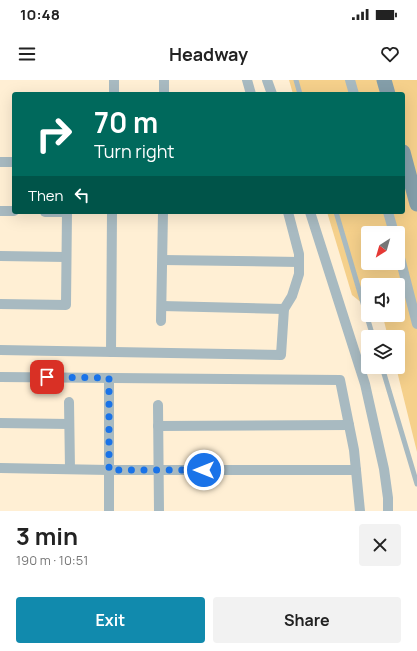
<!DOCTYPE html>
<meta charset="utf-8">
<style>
body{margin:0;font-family:Manrope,sans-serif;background:#f2f2f2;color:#222;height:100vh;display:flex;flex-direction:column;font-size:15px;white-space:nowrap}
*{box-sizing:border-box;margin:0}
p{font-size:13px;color:#767676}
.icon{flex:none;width:22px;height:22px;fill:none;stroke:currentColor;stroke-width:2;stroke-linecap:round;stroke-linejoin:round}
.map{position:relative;height:431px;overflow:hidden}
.side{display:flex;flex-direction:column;background:#fff;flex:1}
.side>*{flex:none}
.top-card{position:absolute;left:12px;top:12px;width:393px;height:122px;border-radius:4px;box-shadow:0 4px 16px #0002;background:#00695c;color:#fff;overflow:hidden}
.needle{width:26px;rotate:217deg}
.tools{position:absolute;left:361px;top:146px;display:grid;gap:8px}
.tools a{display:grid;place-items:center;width:44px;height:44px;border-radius:4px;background:#fff;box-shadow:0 4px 16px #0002;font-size:20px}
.pin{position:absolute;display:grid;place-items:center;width:34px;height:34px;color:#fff;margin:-17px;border-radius:8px;box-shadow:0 2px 6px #0006}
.me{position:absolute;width:44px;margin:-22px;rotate:270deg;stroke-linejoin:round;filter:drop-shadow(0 0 3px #0008)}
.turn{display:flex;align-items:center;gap:14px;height:84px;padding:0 16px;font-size:18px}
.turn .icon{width:52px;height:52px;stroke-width:2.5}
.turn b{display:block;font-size:28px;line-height:34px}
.then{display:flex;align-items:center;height:38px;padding:0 16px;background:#0003;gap:8px;font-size:15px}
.round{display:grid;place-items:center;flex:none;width:42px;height:42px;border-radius:4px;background:#f2f2f2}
.overview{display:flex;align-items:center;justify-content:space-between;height:68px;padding:0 16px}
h1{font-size:24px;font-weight:700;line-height:30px}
.button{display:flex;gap:8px;margin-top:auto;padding:8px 16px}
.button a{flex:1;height:46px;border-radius:4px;background:#118aad;color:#fff;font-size:16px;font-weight:700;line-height:46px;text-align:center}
.button a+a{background:#f2f2f2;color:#222}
.status{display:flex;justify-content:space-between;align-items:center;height:28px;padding:0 20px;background:#fff;direction:ltr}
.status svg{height:11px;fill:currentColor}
header{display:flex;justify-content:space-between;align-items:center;height:52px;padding:0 16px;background:#fff;font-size:18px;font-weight:700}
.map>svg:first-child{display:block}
</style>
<div class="status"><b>10:48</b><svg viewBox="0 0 49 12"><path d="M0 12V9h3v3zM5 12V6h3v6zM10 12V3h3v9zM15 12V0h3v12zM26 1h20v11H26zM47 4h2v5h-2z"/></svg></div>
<header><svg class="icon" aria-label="menu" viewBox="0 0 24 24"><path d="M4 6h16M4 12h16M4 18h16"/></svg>Headway<svg class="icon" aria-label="heart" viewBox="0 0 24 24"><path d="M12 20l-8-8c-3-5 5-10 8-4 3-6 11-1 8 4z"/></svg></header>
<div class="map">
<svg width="417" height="431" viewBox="0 0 417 431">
<rect width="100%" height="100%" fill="#ffefd4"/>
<!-- green -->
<path fill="#f5d08b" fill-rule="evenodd" d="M289 0H417V372L396 287H398V257H388L384 241 377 235H398V205H368V228L352 215 327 132H403V14H293ZM368 153H398V183H368Z"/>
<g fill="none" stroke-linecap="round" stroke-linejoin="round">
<!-- lane -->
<g stroke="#a8bac1" stroke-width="5">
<path d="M296 0 300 14"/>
<path d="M336 132 373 257"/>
<path d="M382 287 417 404"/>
</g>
<!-- street -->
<g stroke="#a8bac1" stroke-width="10">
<path d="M164 0V14"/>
<path d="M247 0 251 14"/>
<path d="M267 0 272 14"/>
<path d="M350 0 354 14"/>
<path d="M114 14V0"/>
<path d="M0 82H14"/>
<path d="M0 131H14"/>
<path d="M45 132H67"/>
<path d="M310 132 365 304 384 389 388 418V431"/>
<path d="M388 132 394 153"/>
<path d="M398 170 417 244"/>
<path d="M0 176 66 177"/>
<path d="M163 180 299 182"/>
<path d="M0 224 66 225 67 132"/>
<path d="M162 226 284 229"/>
<path d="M161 241 163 132"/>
<path d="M0 270 281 275 284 229 292 216 299 194V174L288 132"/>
<path d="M111 272 112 132"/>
<path d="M0 297 340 300 354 370 360 431"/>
<path d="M69 322 70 389"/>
<path d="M158 325 159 431"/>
<path d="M0 343 69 344"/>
<path d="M158 346 349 345"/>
<path d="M0 388 109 390H356"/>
<path d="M109 431V298"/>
</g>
<!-- secondary -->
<g stroke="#849ea9" stroke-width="15">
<path d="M384 0 388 14"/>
<path d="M403 72 417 124"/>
</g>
</g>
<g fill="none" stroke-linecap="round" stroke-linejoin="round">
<!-- route -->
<path stroke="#1a73e8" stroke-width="7" stroke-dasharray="0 12.6" d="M47 297 109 298V390H204"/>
</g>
</svg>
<div class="tools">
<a><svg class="needle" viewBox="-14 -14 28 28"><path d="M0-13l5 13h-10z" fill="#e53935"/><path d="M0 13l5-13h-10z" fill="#767676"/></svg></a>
<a><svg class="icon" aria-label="sound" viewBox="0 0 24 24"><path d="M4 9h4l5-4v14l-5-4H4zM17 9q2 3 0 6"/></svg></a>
<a><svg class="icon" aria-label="layers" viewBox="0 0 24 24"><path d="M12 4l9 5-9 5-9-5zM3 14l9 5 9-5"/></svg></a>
</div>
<div class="pin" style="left:47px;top:297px;background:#d93025"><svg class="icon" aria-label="arrive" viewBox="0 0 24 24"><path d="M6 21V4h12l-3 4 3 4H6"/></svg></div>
<svg class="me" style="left:204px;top:390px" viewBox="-20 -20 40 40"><circle r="17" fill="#1a73e8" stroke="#fff" stroke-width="3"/><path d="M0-11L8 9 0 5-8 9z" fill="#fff"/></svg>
<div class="top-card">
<div class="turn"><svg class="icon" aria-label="right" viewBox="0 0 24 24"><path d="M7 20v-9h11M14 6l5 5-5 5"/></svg><div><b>70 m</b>Turn right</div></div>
<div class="then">Then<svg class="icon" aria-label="left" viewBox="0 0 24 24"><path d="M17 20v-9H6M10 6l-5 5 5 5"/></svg></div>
</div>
</div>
<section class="side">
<div class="overview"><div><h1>3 min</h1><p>190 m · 10:51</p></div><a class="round"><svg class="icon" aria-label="close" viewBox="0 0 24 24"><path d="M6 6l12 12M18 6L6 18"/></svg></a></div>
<div class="button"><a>Exit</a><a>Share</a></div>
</section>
